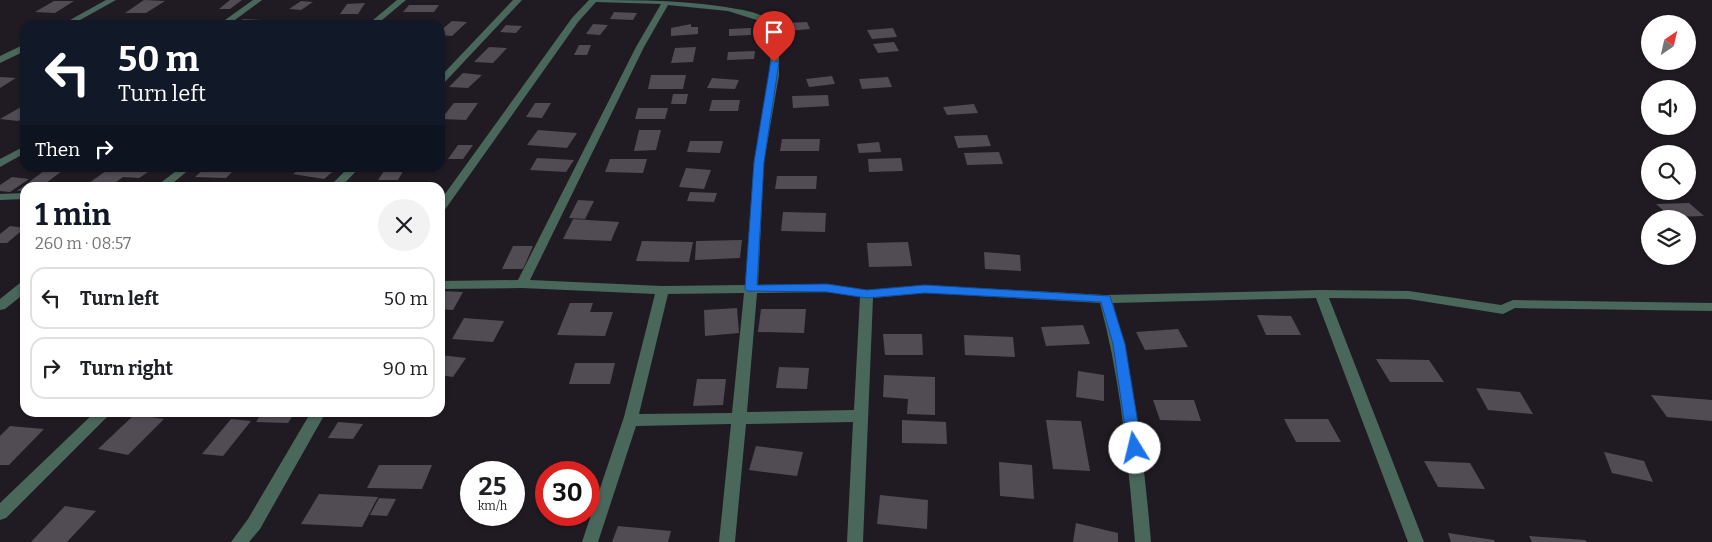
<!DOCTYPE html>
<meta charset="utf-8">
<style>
body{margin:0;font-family:Bitter,serif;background:#f2f2f2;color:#202124;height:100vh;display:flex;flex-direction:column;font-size:19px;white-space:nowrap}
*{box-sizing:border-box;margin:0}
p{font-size:16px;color:#757577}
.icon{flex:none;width:28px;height:28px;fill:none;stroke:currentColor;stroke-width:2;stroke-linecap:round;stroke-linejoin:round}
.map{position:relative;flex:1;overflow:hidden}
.panel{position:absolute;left:20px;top:182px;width:425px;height:235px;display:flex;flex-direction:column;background:#fff;border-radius:15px;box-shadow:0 1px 4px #0004}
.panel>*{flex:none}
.banner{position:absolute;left:20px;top:20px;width:425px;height:152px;border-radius:15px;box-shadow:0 1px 4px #0004;background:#111827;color:#fff;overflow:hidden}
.needle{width:32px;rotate:34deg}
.controls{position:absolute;left:1641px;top:15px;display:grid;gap:10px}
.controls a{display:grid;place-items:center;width:55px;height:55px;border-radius:50%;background:#fff;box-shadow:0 1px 4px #0004;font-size:25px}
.speed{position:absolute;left:460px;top:461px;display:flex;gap:10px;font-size:25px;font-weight:700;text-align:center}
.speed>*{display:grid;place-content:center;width:65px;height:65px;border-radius:50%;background:#fff;box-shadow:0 1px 4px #0004;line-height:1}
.speed small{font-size:12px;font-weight:400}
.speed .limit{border:8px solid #d22;background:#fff;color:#111}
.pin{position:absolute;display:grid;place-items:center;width:42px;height:42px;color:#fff;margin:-51px -21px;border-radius:50% 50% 50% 0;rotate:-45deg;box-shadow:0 0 5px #0007}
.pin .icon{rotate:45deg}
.me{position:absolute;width:55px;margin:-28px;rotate:351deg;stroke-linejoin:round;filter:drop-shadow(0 0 4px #0008)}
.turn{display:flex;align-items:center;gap:18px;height:105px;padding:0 15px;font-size:22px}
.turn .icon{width:65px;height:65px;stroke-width:2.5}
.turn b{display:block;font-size:35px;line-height:42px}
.then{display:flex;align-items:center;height:48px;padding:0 15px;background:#0003;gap:10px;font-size:19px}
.round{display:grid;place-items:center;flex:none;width:52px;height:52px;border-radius:26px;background:#f2f2f2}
.head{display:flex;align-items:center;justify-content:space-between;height:85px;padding:0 15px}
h1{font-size:30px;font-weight:700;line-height:38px;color:#111827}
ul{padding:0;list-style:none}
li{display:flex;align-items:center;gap:15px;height:62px;margin:0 10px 8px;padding:0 5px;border:2px solid #e0e0e0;border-radius:15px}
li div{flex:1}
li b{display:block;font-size:19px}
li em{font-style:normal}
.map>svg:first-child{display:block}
</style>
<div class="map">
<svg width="1712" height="542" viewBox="0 0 1712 542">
<rect width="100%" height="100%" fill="#201b22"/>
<!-- building -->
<g fill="#514b53">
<path d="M144 0 165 1 146 13H125Z"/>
<path d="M230 0H242L230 9H219Z"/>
<path d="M54 1H74L55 13 35 12Z"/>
<path d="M301 1 313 2 301 10 289 9Z"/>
<path d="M365 3 358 14H340L347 4Z"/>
<path d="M409 5H439L434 12H403Z"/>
<path d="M614 12 637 13 633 20 610 19Z"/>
<path d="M243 19 262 20 255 25H235Z"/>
<path d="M147 21H174L169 25H141Z"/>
<path d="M452 21 467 22 452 36 440 35V31Z"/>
<path d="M807 22 810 29 788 31 786 23Z"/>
<path d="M593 24 608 25 600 35 586 34Z"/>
<path d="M691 24V27H698V34L671 36V28Z"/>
<path d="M506 25 522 26 516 33 500 32Z"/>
<path d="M751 28V35L729 36V29Z"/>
<path d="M893 28 897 37 872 39 867 30Z"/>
<path d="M894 42 899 51 878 53 873 44Z"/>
<path d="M579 45H591L587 55H574Z"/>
<path d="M489 47 507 48 493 63 474 62Z"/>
<path d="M696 47 693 62 671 63 675 48Z"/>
<path d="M755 51 754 59 727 60 728 52Z"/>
<path d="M463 73 482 75 468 88 449 87Z"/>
<path d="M651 75H686L683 89H648Z"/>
<path d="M832 76 835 84 809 87 806 79Z"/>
<path d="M0 77 16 78 0 88Z"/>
<path d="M888 77 892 87 862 89 859 79Z"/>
<path d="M712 78 739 80 735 89 707 88Z"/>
<path d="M673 94H688L686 104H671Z"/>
<path d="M828 95 829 106 793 108 792 96Z"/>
<path d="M712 100H740L738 111H709Z"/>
<path d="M454 103H478L466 120 441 119Z"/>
<path d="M535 103H551L542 118 526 117Z"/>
<path d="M974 104 978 113 947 115 943 107Z"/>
<path d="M21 107H25V117L18 121 0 119Z"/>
<path d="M638 108H668L665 119H635Z"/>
<path d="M538 130 577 133 567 148 527 145Z"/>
<path d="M639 130H661L656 150 634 151Z"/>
<path d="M987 135 991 146 958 148 954 136Z"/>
<path d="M782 139H820L819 151H780Z"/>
<path d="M690 141H723L720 153 687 152Z"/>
<path d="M879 142 881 152 859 153 857 144Z"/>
<path d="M458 145H473L463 159H448Z"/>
<path d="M999 152 1003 164 967 165 964 153Z"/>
<path d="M537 158 574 160 566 172 530 170Z"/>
<path d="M901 158 903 171 869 172 868 159Z"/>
<path d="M610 159H647L643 173 605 172Z"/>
<path d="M48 168H66L46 183 70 184 66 188H25V191H17Z"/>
<path d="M110 168H154L139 178 123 177 112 185 89 183Z"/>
<path d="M205 168H236L226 178 195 177Z"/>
<path d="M301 168H337L324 179 293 174Z"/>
<path d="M386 168H405L398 180H378Z"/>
<path d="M686 168 711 170 704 189 679 187Z"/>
<path d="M777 176H817L816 189H775Z"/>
<path d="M12 177 29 179 10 192 0 191V185Z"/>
<path d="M690 192 717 193 714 202 687 201Z"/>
<path d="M578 200 594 201 585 219 569 218Z"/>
<path d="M1689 203 1704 216 1671 217 1656 204Z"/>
<path d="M783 212 826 213 825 232 781 231Z"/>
<path d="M573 219 619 222 611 241 563 239Z"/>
<path d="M10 226 25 228 7 243H0V234Z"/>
<path d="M742 240 740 258 695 260 696 241Z"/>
<path d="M642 241 693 242 689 262 636 261Z"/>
<path d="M908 242 912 266 869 267 867 243Z"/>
<path d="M513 246H533L523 269H502Z"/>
<path d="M984 252 1020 255 1021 271 985 269Z"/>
<path d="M440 291 463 292 453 310 440 309Z"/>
<path d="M570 303H593L590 312H613L605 336 557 335Z"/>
<path d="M737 308 739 333 705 336 704 310Z"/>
<path d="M761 309H806L804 333 758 332Z"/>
<path d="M1257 315 1291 316 1301 335H1266Z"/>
<path d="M464 318 504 321 493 342 452 339Z"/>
<path d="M1083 325 1090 344 1046 346 1041 327Z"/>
<path d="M1178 329 1188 347 1145 350 1136 332Z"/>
<path d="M883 334H922L923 355H885Z"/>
<path d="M964 335 1013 337 1015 357 965 355Z"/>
<path d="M440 355 466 358 453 377 440 375Z"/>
<path d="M1376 359 1429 360 1444 382H1390Z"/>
<path d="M575 363H615L610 384H569Z"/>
<path d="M779 367 809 368 807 389 776 388Z"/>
<path d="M1078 371 1104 375V401L1076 397Z"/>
<path d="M884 375 935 377V415L907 414 908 399 883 397Z"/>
<path d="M697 379H726L723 405 693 406Z"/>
<path d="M1476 388 1520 392 1533 414 1488 410Z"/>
<path d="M1651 395 1712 400V421L1667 417Z"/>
<path d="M1153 400H1194L1201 421 1160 420Z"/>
<path d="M262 412H295L288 423 256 422Z"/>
<path d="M343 412H366L363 417 340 416Z"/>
<path d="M135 414 164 419 128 455 98 449Z"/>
<path d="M231 419 251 421 223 456 202 454Z"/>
<path d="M1284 419H1328L1341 442H1296Z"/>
<path d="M902 420 946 422 947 444 902 443Z"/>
<path d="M1046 420 1081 421 1090 471 1053 469Z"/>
<path d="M338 422 363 424 353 439 328 438Z"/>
<path d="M10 426 44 429 9 465H0V436Z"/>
<path d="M756 446 803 452 797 476 749 470Z"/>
<path d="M1604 452 1644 461 1653 482 1612 473Z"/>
<path d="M1424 461 1470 463 1485 489 1438 487Z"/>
<path d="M999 462 1032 465 1034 499 1000 496Z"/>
<path d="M379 465H432L422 489 367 488Z"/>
<path d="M319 494 378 497 362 527 301 524Z"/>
<path d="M880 495 928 500 927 529 877 524Z"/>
<path d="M379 498 396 499 387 516 370 515Z"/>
<path d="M65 506 96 511 67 542H31Z"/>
<path d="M1076 523 1118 533V542H1073Z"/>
<path d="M618 526 671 531 668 542H612Z"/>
<path d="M1448 533 1494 540 1495 542H1451Z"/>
<path d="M1529 536 1585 540 1587 542H1532Z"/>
</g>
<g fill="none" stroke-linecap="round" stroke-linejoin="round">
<!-- minor -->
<g fill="#4a675b" fill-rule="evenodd">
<path d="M106 0H116L71 25H61Z"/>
<path d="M253 0H262L228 25H218Z"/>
<path d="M397 0H406L376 25H367Z"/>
<path d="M513 0H522L443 84 440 85V77Z"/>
<path d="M589 0C641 0 692 0 743 10 752 12 764 15 771 21L779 49V75L764 162 758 285 827 284 867 290 925 285 1105 295 1321 290 1409 291 1501 305 1513 300 1712 303V311L1515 308 1503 314 1409 299 1329 298 1424 542H1408L1316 298 1113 303C1135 381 1144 461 1151 542H1135C1128 461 1121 381 1100 303L925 293 873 298 863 542H847L853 422 746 424 735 542H719L731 424 636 426 598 542H582L624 417 655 294 522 288 440 289V281L518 280 636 47 661 4 596 2 578 22 444 211 440 212V201L572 18ZM668 5 728 11 763 22 771 49 769 75 754 162 745 285 662 286 530 280 644 47ZM827 292 860 297 854 410 747 412 757 293ZM744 293 732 413 639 414 668 294Z"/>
<path d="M25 44V51L0 63V56Z"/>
<path d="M25 146V153L0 167V159Z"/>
<path d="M180 168H191L167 188H154Z"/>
<path d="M348 168H359L340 188H328Z"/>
<path d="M25 193V199L0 200V194Z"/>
<path d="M25 282V293L5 309 0 310V299L20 283Z"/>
<path d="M95 412H112L6 518 0 520V503Z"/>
<path d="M311 412H326L260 529 249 542H231L248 519Z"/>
</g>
</g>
<!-- route -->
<path fill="#1a73e8" stroke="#114b97" d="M771 60 779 62 764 162 757 285 827 284 867 290 925 285 1110 296 1125 344 1142 448 1140 452H1130L1128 448 1113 344 1101 302 925 293 867 298 827 292 747 291 745 289 754 162Z"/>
</svg>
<div class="controls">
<a><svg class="needle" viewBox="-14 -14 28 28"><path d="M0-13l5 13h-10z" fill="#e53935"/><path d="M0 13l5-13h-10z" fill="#757577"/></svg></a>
<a><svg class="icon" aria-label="sound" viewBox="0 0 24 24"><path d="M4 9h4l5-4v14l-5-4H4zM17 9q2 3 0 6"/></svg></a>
<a><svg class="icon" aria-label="search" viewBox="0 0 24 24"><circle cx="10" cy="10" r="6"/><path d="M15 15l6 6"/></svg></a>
<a><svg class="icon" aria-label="layers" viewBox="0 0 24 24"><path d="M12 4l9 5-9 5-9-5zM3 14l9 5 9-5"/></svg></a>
</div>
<div class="speed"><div>25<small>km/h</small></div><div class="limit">30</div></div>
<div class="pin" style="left:774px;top:62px;background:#d93025"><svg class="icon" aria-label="arrive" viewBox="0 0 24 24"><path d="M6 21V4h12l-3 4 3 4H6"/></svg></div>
<svg class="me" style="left:1135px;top:448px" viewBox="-20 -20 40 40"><circle r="19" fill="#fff"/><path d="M0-13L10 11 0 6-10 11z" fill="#1a73e8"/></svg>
<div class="banner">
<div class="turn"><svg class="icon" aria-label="left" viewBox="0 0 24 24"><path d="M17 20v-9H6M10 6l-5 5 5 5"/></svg><div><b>50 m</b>Turn left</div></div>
<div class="then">Then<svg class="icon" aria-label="right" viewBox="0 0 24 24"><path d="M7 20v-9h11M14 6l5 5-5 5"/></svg></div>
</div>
<section class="panel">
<div class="head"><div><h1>1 min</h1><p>260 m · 08:57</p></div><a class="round"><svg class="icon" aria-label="close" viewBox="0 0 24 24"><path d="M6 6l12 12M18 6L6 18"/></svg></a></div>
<ul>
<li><svg class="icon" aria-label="left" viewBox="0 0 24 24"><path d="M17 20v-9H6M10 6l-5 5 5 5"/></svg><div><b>Turn left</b></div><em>50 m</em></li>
<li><svg class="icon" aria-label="right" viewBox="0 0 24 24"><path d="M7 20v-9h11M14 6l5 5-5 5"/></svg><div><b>Turn right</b></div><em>90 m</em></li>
</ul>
</section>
</div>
